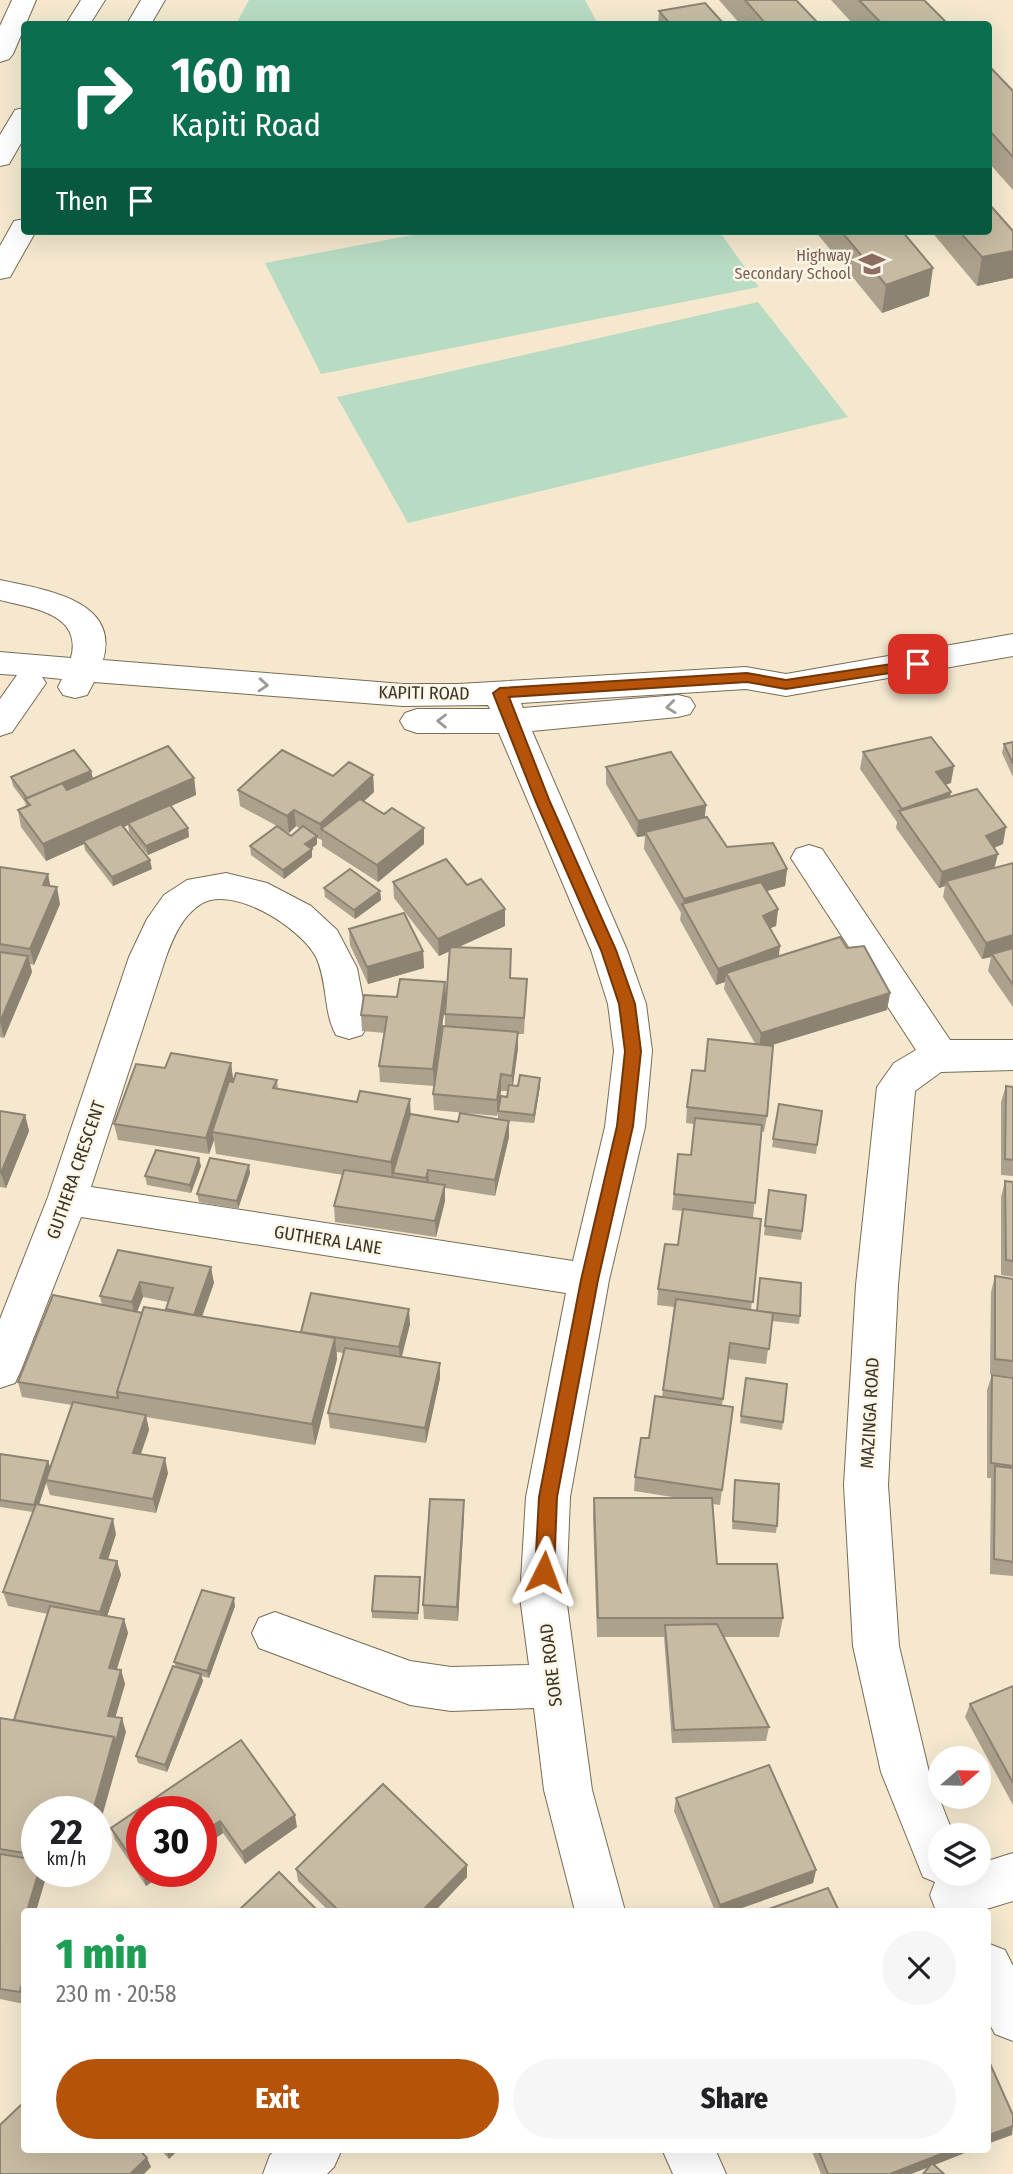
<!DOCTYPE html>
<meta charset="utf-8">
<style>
body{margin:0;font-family:"Fira Sans Condensed",sans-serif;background:#f6f6f6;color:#202124;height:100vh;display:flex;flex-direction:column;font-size:26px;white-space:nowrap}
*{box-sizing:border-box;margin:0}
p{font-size:23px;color:#757577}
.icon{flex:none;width:38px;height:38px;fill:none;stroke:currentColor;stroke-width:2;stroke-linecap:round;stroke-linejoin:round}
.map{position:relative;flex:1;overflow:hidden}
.sheet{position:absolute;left:21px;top:1908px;width:970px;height:245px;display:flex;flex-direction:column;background:#fff;border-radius:7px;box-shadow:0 7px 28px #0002}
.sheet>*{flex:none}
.hud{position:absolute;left:21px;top:21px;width:971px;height:214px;border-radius:7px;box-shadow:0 7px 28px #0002;background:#0b6e4f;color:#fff;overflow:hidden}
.needle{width:46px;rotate:70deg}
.fabs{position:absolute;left:928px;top:1746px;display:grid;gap:14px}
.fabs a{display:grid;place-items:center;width:63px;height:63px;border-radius:50%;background:#fff;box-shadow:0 7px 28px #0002;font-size:35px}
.speed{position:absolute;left:21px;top:1796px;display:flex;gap:14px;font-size:35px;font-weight:700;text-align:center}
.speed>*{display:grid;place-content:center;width:91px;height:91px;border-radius:50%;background:#fff;box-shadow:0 7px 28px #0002;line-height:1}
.speed small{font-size:18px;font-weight:400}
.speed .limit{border:10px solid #d22;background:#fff;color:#111}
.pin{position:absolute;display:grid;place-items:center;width:60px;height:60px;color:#fff;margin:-30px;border-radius:14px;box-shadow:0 4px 10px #0006}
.me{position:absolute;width:77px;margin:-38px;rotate:3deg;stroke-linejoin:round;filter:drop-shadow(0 0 5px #0008)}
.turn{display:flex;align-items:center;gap:24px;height:147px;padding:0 35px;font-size:32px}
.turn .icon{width:91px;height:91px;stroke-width:2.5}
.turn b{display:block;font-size:49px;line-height:60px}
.then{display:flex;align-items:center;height:66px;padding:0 35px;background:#0003;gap:14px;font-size:26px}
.round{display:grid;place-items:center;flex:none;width:74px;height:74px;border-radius:37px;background:#f6f6f6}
.summary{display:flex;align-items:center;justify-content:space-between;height:119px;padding:0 35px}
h1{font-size:42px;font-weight:800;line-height:52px;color:#1e9e55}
.button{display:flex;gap:14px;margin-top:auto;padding:14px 35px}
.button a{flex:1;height:80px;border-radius:42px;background:#b45309;color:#fff;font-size:28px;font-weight:800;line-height:80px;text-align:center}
.button a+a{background:#f6f6f6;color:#202124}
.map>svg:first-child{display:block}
</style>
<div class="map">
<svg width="1013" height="2174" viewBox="0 0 1013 2174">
<rect width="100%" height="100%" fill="#f5e8cf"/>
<!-- green -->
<g fill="#b8dcc3">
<path d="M249 0H585L598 24H236Z"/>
<path d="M434 231H719L759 287 321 374 265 263Z"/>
<path d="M758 302 848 417 408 523 337 397Z"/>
</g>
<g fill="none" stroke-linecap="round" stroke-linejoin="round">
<!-- minor casing -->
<g stroke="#786c56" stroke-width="2">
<g id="minor">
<path d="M0 580C41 589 121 599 103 660L403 684H458L746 667 786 674 1013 634V656L786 696 746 689 521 703 523 708 678 695 690 698 695 706 690 714 678 717 532 731 627 950 646 1004 652 1051 645 1127 609 1280 570 1497 566 1597 592 1790 625 1911H575L544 1790 534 1708 451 1711 410 1705 259 1648 252 1633 259 1618 275 1612 410 1661 451 1667 529 1665 520 1597 526 1497 566 1293 81 1217 21 1370 15 1383 0 1388V1319L48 1197 129 957 147 919 164 895 187 880 226 873 267 883 311 906 337 930 357 968 368 1025 362 1035 349 1039 336 1035C323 1012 328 982 316 957 301 928 232 884 201 904 182 916 173 938 166 957L91 1187 573 1261 605 1127 614 1051 608 1004 591 950 499 733H417L405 729 400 721 405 713 417 709H490L488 705 403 706 94 682 87 695 75 698 63 695 58 687 62 679 42 677 46 683 12 732 0 736V699L17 675 0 674V652L71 658C83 613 31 608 0 600Z"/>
<path d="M809 845 822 849 950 1040H1013V1070L941 1072 915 1091 898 1285 888 1485 899 1646 929 1772 954 1836H940V1874H978V1864L1013 1853V1901L980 1911H936L930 1895 935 1882 923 1877 881 1772 853 1646 844 1485 856 1285 877 1087 894 1063 916 1050 791 858 796 849Z"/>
<path d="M987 1943 1005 1950 1013 1966V2041L995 2034 987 2019Z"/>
<path d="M277 2149H342L334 2167 327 2174H263L270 2155Z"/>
<path d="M662 2149H715L726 2174H673Z"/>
</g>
</g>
<!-- highway casing -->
<g stroke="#786c56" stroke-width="2">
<g id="highway">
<path d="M12 0H36L13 54 9 59 0 62V26Z"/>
<path d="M81 0H105L90 24H66Z"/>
<path d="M141 0H165L151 24H127Z"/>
<path d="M24 108V138L9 164 0 166V135L15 110Z"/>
<path d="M24 219V231H36L10 277 0 279V246L14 221Z"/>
</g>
</g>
<!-- minor -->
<use href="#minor" fill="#fff" fill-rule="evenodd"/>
<!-- highway -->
<use href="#highway" fill="#fff" fill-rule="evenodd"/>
</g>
<!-- wall -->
<g fill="#aca18c" fill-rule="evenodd">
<path d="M719 0H796L819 24H740Z"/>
<path d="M831 0H924L948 24H853Z"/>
<path d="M659 11 724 24H658Z"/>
<path d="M989 66 1013 91V190L989 163Z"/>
<path d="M815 231H902L929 296 882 313Z"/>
<path d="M931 231H1013V278L977 286Z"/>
<path d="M1013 742V777L1002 753 1004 744Z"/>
<path d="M863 752 951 783 945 784 950 797 1003 844 994 848V868L1013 863V1007L988 971 991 957 982 959 943 897 945 886 939 888 896 828 897 822 860 769Z"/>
<path d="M606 767 706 805 705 817 727 847 787 869 785 886 766 891 778 909 776 926 770 928 779 956 847 948 890 993 887 1010 769 1046 767 1116 764 1132 761 1131 753 1218 761 1219 751 1310 800 1316 799 1324 772 1321 766 1364 728 1359 722 1406 733 1407 720 1505 713 1504 717 1564 783 1618 779 1637H724L769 1727 766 1741 672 1743 664 1637H597L593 1518 594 1498H679L634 1491 635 1477 662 1397 674 1307 657 1305 658 1289 678 1245 683 1211 672 1210 678 1154 691 1155 694 1124 686 1123 687 1107 705 1071 756 1045 724 989 725 982 716 985 680 920 681 913 644 849 645 836 637 837 606 784Z"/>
<path d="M91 771 93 779 194 778 196 795 171 806 188 828 189 837 148 855 129 832 128 825 124 827 152 869 113 886 85 850 84 844 46 861 21 827 18 810 26 806 25 802 13 786 11 777Z"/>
<path d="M373 775 374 792 364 801 384 814 424 828V844L378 882 322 846V840L317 838V844L311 849 312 857 284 879 251 855 250 846 277 826 240 806 238 790 333 776ZM296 826 300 829 291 836 280 828 289 833Z"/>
<path d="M0 867 48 874 50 886 60 904 34 965 30 964 32 972 4 1038 0 1037Z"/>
<path d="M393 882 467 885 505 926 458 947 511 966V978L526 995 524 1034H518V1048L513 1085 540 1086 534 1123 509 1121V1137L495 1196 445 1188V1201L436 1237 335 1222 334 1206 343 1175 216 1154 214 1140 209 1154 118 1140 114 1124 165 1068 231 1063 233 1079 232 1082 277 1080 278 1089 357 1102 410 1099V1114L458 1122 498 1119V1111L507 1097 508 1091H501L497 1116 434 1110 433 1094 445 1026V1014L450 951 439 956 394 898Z"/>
<path d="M324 888 380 891 381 900 355 919 325 897Z"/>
<path d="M349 929 423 951 424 968 368 984 350 945Z"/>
<path d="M445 982 446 998 434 1086 380 1082 379 1066 385 1033 362 1031 361 1015 397 997Z"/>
<path d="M1006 1086 1013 1087V1176L1001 1175V1102Z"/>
<path d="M779 1104 822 1111 816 1154 772 1147Z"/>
<path d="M0 1111 25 1115 29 1131 6 1188 0 1187Z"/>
<path d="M201 1166 191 1193 147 1185 145 1176Z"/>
<path d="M250 1173 238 1209 199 1202 197 1194Z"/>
<path d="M1005 1181 1013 1182V1277L1001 1275V1197Z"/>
<path d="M769 1190 802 1231 801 1240 764 1235Z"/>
<path d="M118 1250 214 1283 202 1317 301 1332 410 1324 402 1357 440 1363V1378L426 1443 330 1428 328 1413 343 1353 337 1352V1359L315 1445 146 1417 149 1430 141 1454 168 1473 156 1513 50 1495 46 1482 39 1505 116 1534 108 1559 117 1561 121 1575 107 1616 124 1619 128 1633 117 1669 121 1670 125 1684 115 1717 126 1732 37 1811V1871H87L84 1880 47 1873 36 1911H24V2004L0 1999V1718L14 1720 48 1614 8 1606 3 1592 33 1512 0 1507V1454L50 1468 72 1405 22 1397 18 1382 102 1305 100 1296ZM143 1297 168 1302 166 1311 143 1313 137 1312Z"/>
<path d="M995 1276 1013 1279V1377L990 1374 991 1292Z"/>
<path d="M992 1375 1013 1378V1576L990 1574 991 1478H987V1390Z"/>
<path d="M746 1378 783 1422 782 1430 740 1423Z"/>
<path d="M735 1480 777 1526 776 1533 732 1529Z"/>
<path d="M464 1515 458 1621 424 1619 423 1605Z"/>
<path d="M420 1577 418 1620 372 1618V1611Z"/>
<path d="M235 1606 209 1678 201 1676 203 1681 167 1772 138 1763 136 1756 176 1667 174 1662Z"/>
<path d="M1013 1686V1805L965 1717 970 1704Z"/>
<path d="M241 1740 297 1827 245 1864 223 1833 146 1886 115 1840 111 1828Z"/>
<path d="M676 1798 816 1870 813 1883 733 1911H715L674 1811Z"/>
<path d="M296 1869 467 1877 435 1911H329L298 1881Z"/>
<path d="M160 2149H179L169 2159Z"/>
<path d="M811 2149H975L911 2174H821Z"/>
</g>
<!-- shaded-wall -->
<g fill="#8c8372">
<path d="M1013 251V278L977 286 982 257Z"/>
<path d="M933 268 929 296 882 313 886 285Z"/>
<path d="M954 766 951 783 933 789 936 772Z"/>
<path d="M91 771 93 780 30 807 27 799Z"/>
<path d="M373 775 374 792 329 834 321 829 322 841 320 824Z"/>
<path d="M194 778 196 795 85 844 83 841 84 844 46 861 43 844Z"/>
<path d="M951 792 947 808 901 814 902 809Z"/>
<path d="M706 805 704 822 645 832V836L637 837 638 821Z"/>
<path d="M294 810 296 826 289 833 287 816Z"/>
<path d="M1006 827 1003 844 982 853 986 836Z"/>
<path d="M188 828 189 837 148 855 146 846Z"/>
<path d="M424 828V844L378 882 377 865Z"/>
<path d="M317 836V844L306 853 305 844Z"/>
<path d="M312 849V857L284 879 283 870Z"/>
<path d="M998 854 994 870 946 881 945 886 939 888 942 872Z"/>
<path d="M150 860 152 869 113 886 112 877Z"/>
<path d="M787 869 785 886 687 914 683 906 684 899Z"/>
<path d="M48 874 51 890 43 885Z"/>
<path d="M57 887 60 904 34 965 30 949Z"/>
<path d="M380 891 381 900 355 919 354 910Z"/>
<path d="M505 909V926L439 956 438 939Z"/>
<path d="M778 909 776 926 761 932 763 916Z"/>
<path d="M1013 935V951L992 954 991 957 982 959 986 943Z"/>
<path d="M780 946 778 963 726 973 725 982 716 985 718 969Z"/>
<path d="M423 951 424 968 368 984 367 967Z"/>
<path d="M28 956 32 972 4 1038 0 1022Z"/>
<path d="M445 982 446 998 434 1086 433 1069Z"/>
<path d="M890 993 887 1010 759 1049 761 1033Z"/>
<path d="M518 1032V1048L512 1092V1076Z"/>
<path d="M231 1063 233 1079 216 1132H212L214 1140 209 1154 206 1138Z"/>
<path d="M501 1074V1091L497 1116V1100Z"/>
<path d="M540 1078V1086L534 1123V1115Z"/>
<path d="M410 1099 411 1121 393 1173 394 1179 392 1184 391 1162Z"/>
<path d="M25 1115 29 1131 6 1188 1 1173Z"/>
<path d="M509 1121V1137L495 1196V1180Z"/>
<path d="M199 1158 201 1166 191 1193 190 1185Z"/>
<path d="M249 1165 250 1173 238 1209 237 1201Z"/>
<path d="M428 1170 429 1186 427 1194 426 1178Z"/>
<path d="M445 1185V1201L436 1237 435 1221Z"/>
<path d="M211 1267 214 1283 197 1330 194 1315Z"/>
<path d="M140 1282 143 1297 135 1317 132 1302Z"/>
<path d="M409 1309 410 1324 400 1362 399 1347Z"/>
<path d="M335 1338 337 1359 315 1445 312 1424Z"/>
<path d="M440 1363V1378L426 1443 425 1428Z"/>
<path d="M146 1415 149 1430 136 1467 133 1453Z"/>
<path d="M165 1458 168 1473 156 1513 153 1499Z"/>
<path d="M48 1461 51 1469 36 1513 34 1505Z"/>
<path d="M464 1500V1515L458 1621 457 1607Z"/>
<path d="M113 1519 116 1534 104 1572 100 1558Z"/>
<path d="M117 1561 121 1575 104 1625 100 1612Z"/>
<path d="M234 1598 235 1606 209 1678 207 1671Z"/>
<path d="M124 1619 128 1633 113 1681 109 1668Z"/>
<path d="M121 1670 125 1684 112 1729 108 1716Z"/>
<path d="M201 1674 203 1681 167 1772 165 1765Z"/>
<path d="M122 1718 126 1732 96 1838V1811H93L114 1737Z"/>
<path d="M295 1815 297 1827 245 1864 242 1852Z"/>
<path d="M220 1821 223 1833 201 1848V1833Z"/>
<path d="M467 1865V1877L435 1911H422Z"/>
<path d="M816 1870 813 1883 733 1911H719L720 1905Z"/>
<path d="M39 1871H46L47 1874 36 1911H27Z"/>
<path d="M81 1871H87L84 1880Z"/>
<path d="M146 1871H168L146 1886 142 1873Z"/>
<path d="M24 1976V2002L20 1992Z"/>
<path d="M1013 2126 1012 2135 987 2144V2136Z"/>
<path d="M166 2149H179L169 2159Z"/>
<path d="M954 2149H975L911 2174H890Z"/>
<path d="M147 2158 151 2167 144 2174H130Z"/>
</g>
<!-- building -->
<g fill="#c8bba3" stroke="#8c8372" stroke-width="2">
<path d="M745 0H796L819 24H766Z"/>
<path d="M859 0H924L948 24H882Z"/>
<path d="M705 3 724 24H670L659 11Z"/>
<path d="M989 66 1013 91V157L989 130Z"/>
<path d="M989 204 1013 231V251L982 257 959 231H989Z"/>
<path d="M841 231H902L933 268 886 285Z"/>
<path d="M931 737 954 766 936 772 951 792 902 809 863 752Z"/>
<path d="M1013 742V764L1004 744Z"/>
<path d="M168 746 194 778 43 844 18 810 30 805 25 799 62 783 67 790Z"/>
<path d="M74 750 91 771 27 798 11 777Z"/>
<path d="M282 750 333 776 349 762 373 775 320 824 294 810 287 816 238 790Z"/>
<path d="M671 752 706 805 638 821 606 767Z"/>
<path d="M977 789 1006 827 986 836 998 854 942 872 899 811Z"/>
<path d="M360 799 384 814 392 808 424 828 377 865 321 829Z"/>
<path d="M170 805 188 828 146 846 128 823Z"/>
<path d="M707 817 727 847 773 843 787 869 684 899 645 832Z"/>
<path d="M121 824 150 860 112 877 83 841Z"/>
<path d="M277 826 291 836 303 826 317 836 305 844 312 849 283 870 250 846Z"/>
<path d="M446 859 467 885 481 879 505 909 438 939 393 882Z"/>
<path d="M1013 863V935L986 943 946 881Z"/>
<path d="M0 867 48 874 43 885 57 887 30 949 0 944Z"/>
<path d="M350 869 380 891 354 910 324 888Z"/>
<path d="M761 882 778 909 763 916 780 946 718 969 682 904Z"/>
<path d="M404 913 423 951 367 967 349 929Z"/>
<path d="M840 937 847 948 864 946 890 993 761 1033 726 973Z"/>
<path d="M450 947 511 949 510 978 527 979 524 1018 445 1014Z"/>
<path d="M1013 948V985L992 954Z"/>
<path d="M0 952 28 956 0 1022Z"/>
<path d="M400 979 445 982 433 1069 379 1066 387 1017 361 1015 364 995 397 997Z"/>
<path d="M443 1026 518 1032 512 1076 501 1074 497 1100 433 1094Z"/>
<path d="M708 1039 773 1046 767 1116 687 1107 692 1070 705 1071Z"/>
<path d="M171 1053 231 1063 206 1138 114 1124 136 1064 165 1068Z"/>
<path d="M236 1073 277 1080 273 1088 357 1102 360 1091 410 1099 391 1162 212 1132 229 1081 233 1082Z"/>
<path d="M520 1075 540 1078 534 1115 498 1111 501 1096 507 1097 509 1085 518 1086Z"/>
<path d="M1006 1086 1013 1087V1160L1005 1159Z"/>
<path d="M779 1104 822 1111 817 1145 773 1139Z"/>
<path d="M0 1111 25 1115 1 1173 0 1172Z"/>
<path d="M460 1113 509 1121 495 1180 428 1170 426 1178 393 1173 410 1114 458 1122Z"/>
<path d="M695 1118 762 1125 755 1203 674 1194 678 1154 691 1155Z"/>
<path d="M156 1150 199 1158 190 1185 145 1176Z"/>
<path d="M210 1158 249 1165 237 1201 197 1194Z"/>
<path d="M344 1170 445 1185 435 1221 334 1206Z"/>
<path d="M1005 1181 1013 1182V1261L1006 1260Z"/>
<path d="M769 1190 806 1195 802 1231 765 1226Z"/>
<path d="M683 1209 761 1219 753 1302 658 1289 665 1244 678 1245Z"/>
<path d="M118 1250 211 1267 194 1315 166 1309 173 1288 140 1282 132 1302 100 1296Z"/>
<path d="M995 1276 1013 1279V1361L995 1359Z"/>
<path d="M760 1278 801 1283 800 1316 757 1311Z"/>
<path d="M311 1293 409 1309 399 1347 301 1332Z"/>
<path d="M53 1295 143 1313 117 1392 118 1398 18 1382Z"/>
<path d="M676 1299 773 1313 769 1349 730 1343 723 1399 663 1390Z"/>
<path d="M144 1307 335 1338 312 1424 117 1392Z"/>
<path d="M345 1348 440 1363 425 1428 328 1413Z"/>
<path d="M992 1375 1013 1378V1466L991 1463Z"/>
<path d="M746 1378 787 1384 783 1422 741 1416Z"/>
<path d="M655 1396 733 1407 722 1490 635 1477 641 1438H649Z"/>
<path d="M73 1402 146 1415 133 1453 165 1458 153 1499 46 1480Z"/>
<path d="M0 1454 48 1461 34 1505 0 1500Z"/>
<path d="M995 1466 1013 1468V1562L994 1559Z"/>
<path d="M735 1480 779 1484 777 1526 733 1521Z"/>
<path d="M594 1498H712L717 1564H777L783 1618H598Z"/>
<path d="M430 1499 464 1500 457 1607 423 1605Z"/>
<path d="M36 1504 113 1519 100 1558 117 1561 100 1612 3 1592Z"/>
<path d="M375 1576 420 1577 418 1613 372 1611Z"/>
<path d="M202 1590 234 1598 207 1671 174 1662Z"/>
<path d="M50 1606 124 1619 109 1668 121 1670 108 1716 122 1718 116 1742 114 1737 14 1720Z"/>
<path d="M717 1624 769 1727 674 1730 665 1625Z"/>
<path d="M173 1666 201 1674 165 1765 136 1756Z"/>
<path d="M1013 1686V1783L970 1704Z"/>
<path d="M0 1718 114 1737 93 1811H37V1855L0 1849Z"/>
<path d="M241 1740 295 1815 242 1852 220 1821 201 1833V1811H142V1871H146L142 1873 111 1828Z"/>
<path d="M769 1765 816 1870 720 1905 676 1798Z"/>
<path d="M383 1784 467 1865 422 1911H339L296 1869Z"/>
<path d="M0 1854 37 1860V1871H39L27 1911H24V1976L20 1992 0 1989Z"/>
<path d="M279 1872 318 1911H238Z"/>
<path d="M828 1888 839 1911H763Z"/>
<path d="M987 2057 1013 2115V2126L987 2136Z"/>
<path d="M24 2102V2149H139L147 2158 130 2174H0V2125Z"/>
<path d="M818 2149H954L890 2174H828Z"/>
<path d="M932 2163 944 2174H923Z"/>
</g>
<!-- one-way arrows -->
<defs><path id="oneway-chevron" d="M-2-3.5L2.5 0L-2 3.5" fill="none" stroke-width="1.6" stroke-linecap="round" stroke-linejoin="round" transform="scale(1.75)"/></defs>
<g stroke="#9c9a95">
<use href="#oneway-chevron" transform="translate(263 685) rotate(4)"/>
<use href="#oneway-chevron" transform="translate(671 707) rotate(173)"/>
<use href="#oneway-chevron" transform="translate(442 721) rotate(-179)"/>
</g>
<!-- route -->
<path fill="#b45309" stroke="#753606" stroke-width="2" d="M918 660 923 661V668L786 689 747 682 509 697 550 802 616 950 635 1004 641 1051 633 1126 598 1280 557 1497 554 1572 551 1578 544 1580 538 1578 535 1572 539 1497 581 1280 617 1126 625 1051 619 1004 601 950 536 802 493 693 500 688 747 673 786 680Z"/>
<!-- icons -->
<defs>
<g id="school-bare" transform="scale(2.1)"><path d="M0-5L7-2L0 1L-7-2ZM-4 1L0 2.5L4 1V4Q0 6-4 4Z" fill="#8d6e63" stroke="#fef6e7" stroke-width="2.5" paint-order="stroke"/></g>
</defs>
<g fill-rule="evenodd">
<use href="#school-bare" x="872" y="264"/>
</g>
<g text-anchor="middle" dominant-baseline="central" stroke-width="5" stroke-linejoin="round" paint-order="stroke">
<!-- far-education labels -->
<g font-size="16" fill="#785e54" stroke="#fef6e7" text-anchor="end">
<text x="851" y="255">Highway<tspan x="851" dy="18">Secondary School</tspan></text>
</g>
<!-- street labels -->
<g font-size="18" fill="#3a352b" stroke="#fef6e7">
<text transform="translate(424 693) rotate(1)">KAPITI ROAD</text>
<text transform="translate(76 1170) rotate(-71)">GUTHERA CRESCENT</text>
<text transform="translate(328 1240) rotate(9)">GUTHERA LANE</text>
<text transform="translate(870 1413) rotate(-87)">MAZINGA ROAD</text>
<text transform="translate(551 1665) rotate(-97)">SORE ROAD</text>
</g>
</g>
</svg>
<div class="fabs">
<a><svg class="needle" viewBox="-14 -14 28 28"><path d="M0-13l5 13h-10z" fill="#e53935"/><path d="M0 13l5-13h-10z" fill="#757577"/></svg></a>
<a><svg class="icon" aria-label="layers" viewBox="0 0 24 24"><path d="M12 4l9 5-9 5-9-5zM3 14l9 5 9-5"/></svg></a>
</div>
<div class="speed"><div>22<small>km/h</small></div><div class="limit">30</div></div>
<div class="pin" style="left:918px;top:664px;background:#d93025"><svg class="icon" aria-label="arrive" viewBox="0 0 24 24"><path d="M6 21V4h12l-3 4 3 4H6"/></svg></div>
<svg class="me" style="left:544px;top:1572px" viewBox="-20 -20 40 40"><path d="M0-17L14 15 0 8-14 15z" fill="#b45309" stroke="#fff" stroke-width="4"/></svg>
<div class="hud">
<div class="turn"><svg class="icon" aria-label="right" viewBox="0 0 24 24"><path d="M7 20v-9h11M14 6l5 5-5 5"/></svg><div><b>160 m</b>Kapiti Road</div></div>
<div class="then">Then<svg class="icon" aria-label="arrive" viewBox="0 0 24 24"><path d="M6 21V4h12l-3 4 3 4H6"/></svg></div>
</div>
<section class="sheet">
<div class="summary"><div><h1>1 min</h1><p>230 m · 20:58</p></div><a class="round"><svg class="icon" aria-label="close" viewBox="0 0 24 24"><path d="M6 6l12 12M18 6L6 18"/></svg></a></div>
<div class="button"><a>Exit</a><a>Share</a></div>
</section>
</div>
